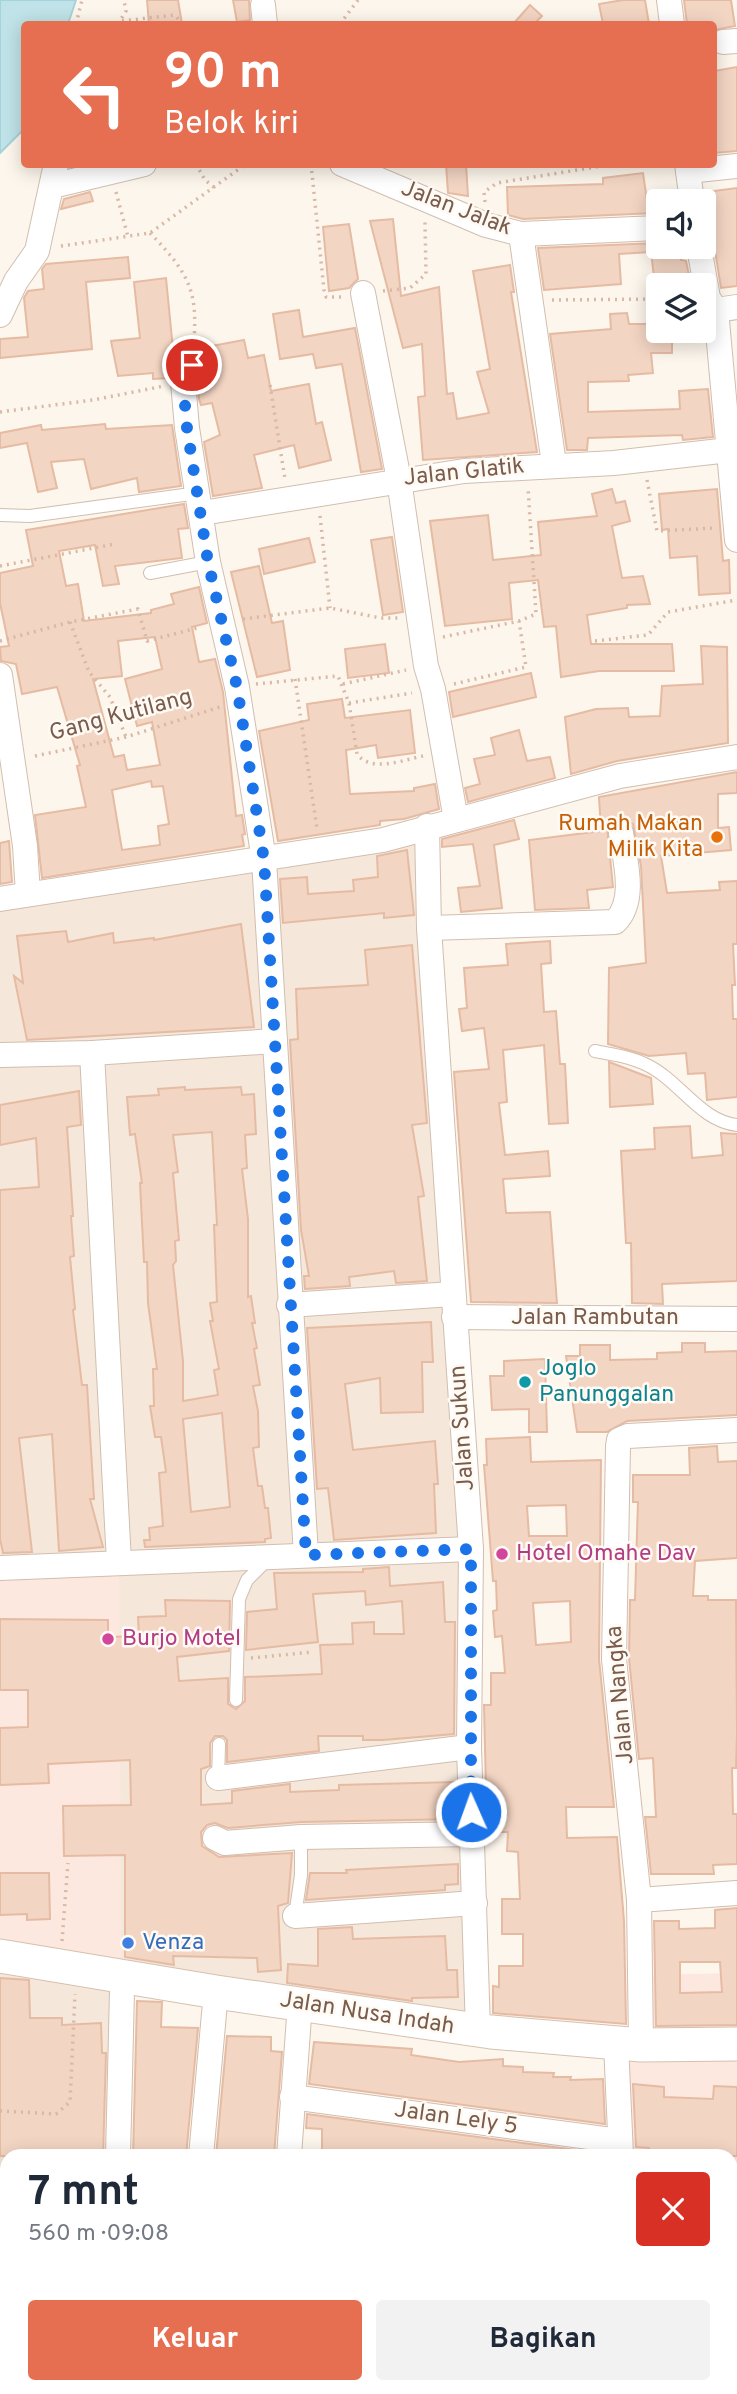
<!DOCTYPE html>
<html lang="id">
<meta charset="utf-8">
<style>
body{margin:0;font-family:Overpass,sans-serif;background:#f2f2f3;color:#1f2937;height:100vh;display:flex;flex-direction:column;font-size:26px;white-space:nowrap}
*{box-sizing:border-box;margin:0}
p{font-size:23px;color:#747a83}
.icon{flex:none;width:38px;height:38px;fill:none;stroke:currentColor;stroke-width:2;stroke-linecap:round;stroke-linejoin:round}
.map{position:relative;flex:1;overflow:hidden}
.sheet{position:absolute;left:0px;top:2149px;width:738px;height:245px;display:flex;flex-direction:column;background:#fff;border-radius:21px 21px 0 0;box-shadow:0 4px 18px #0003}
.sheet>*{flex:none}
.banner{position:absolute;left:21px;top:21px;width:696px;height:147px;border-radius:7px;box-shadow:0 4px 18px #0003;background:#e76f51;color:#fff;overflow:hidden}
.tools{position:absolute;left:646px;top:189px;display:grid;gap:14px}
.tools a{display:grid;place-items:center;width:70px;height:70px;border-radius:7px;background:#fff;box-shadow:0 4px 18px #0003;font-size:35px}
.pin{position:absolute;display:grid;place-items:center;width:60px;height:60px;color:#fff;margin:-30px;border:4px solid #fff;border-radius:50%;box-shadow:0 2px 7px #0007}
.me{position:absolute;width:77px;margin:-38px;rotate:358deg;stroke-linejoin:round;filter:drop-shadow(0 0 5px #0008)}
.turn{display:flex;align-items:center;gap:24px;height:147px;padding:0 28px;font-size:32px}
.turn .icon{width:91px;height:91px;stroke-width:2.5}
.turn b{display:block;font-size:49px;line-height:60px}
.round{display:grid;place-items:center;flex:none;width:74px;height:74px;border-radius:7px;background:#f2f2f3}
.overview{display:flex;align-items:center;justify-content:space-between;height:119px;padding:0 28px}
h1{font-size:42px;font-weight:700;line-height:52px}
.action{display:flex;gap:14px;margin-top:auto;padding:14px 28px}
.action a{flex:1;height:80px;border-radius:7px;background:#e76f51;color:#fff;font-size:28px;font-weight:700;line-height:80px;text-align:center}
.action a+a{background:#f2f2f3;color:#1f2937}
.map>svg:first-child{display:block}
</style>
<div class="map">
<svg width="737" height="2394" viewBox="0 0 737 2394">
<rect width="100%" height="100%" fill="#fdf6ec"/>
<!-- residential -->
<g fill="#f5e8da">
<path d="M421 836 490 2034 121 1974 0 1568V906Z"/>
<path d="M0 1958 119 1986 116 2156H7V2387H113V2394H0Z"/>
</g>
<!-- commercial -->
<g fill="#fde8e0">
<path d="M119 1562 121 1974 0 1956V1570Z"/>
<path d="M737 1973V2042L644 2044 643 1975Z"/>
<path d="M619 2050 737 2060V2172H732V2156H611Z"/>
</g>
<!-- water -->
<path fill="#bfe3e8" stroke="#a5d3da" stroke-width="2" d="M0 0H76L68 24H24V129L0 153Z"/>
<!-- building -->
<g fill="#f3d5c3" stroke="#e6bba3" stroke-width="2" fill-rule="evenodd">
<path d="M147 0H178L182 24H149Z"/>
<path d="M233 0H249L250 20 237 22Z"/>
<path d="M623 0H645L649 24H603L599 4Z"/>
<path d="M684 0H731L735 26 714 30 712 22 687 24Z"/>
<path d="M530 5 542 16 534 24H513Z"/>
<path d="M737 67V151L714 153V71Z"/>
<path d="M446 164H466L468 196 448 193Z"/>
<path d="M643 173 647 201 652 200 654 213 523 219 508 215 507 187 603 184V178Z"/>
<path d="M737 188V286L721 288 714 244 709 236 706 192Z"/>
<path d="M90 192 93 201 61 209 64 199Z"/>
<path d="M393 219 401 296 439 287 447 394 453 393 457 419 489 413 477 372 490 369 473 271 510 265 514 292H511L537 452 423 460 418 397 425 396 422 344 403 348 370 221Z"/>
<path d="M349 224 358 279 349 288 329 291 323 227Z"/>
<path d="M658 243V247H679L681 260 686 261 691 285H655L651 252 619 254 621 284 544 290 538 248Z"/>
<path d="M128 257 130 278 86 282 92 349 0 358V339L28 337 24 298 28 291 44 289 42 269 46 264Z"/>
<path d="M166 278 175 370 169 378 153 379V373L118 376 111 341 140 338 134 282Z"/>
<path d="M299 310 303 337 355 328 382 469 361 472 342 364 316 368 313 354 280 359 273 314Z"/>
<path d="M627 313 629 324H658V331H672V353H651L653 373 628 375 629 381 588 382V412L680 409 679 391 708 389 713 437 683 440 682 435 588 438 587 450H567L550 334 611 329 610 314Z"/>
<path d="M244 340 248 358 264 355 271 391 309 384 316 424 322 422 331 460 299 468 294 445 254 455 262 488 213 496 204 442 220 435 212 403 201 405 199 399 198 386 208 384 201 348Z"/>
<path d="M105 424 106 429 172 425 181 486 139 492 137 478 91 489 84 459 51 462 57 488 38 492 27 443 0 448V433L41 425 42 430Z"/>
<path d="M612 489 616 503 625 501 630 521 612 526 622 578 643 576 650 604 627 605V608L587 615 591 644H672L674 671H599L561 677 556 626 544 627 538 580 509 583 512 619 445 626 430 521 488 515 493 560 541 555 538 522 597 516 592 494Z"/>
<path d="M717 489 723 561 729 560 730 593 699 595 697 556 670 558 668 529 662 530 659 494Z"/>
<path d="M184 504 188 528 178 529 182 558 115 566 119 584 103 586 95 545 59 551 66 586 78 584 84 621 151 613V610L174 604 171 594 199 587 207 623 192 627 199 662 215 659 223 692 236 816 242 815 245 834 242 835 244 846 42 878 35 815 86 807 77 766 80 765 57 687 22 694 16 664 1 661 0 647 9 646 0 603V573L33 566 26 530ZM155 637 162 669 125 679 137 726 152 722 160 765 127 770 124 755 114 757 93 679 122 676 118 641ZM151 781 152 787 163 786 169 824 158 826 160 845 122 850 112 790Z"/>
<path d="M392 537 403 612 383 615 371 540Z"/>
<path d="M309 538 315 562 264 574 259 549Z"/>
<path d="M259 566 272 623 283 621 290 670 257 677 231 572Z"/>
<path d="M385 644 389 673 348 678 345 649Z"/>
<path d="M701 646 727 647 728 743 617 761 571 774 565 717 596 709 628 708 629 717 660 716 662 686 703 684Z"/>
<path d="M531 673 536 697 453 717 449 692Z"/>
<path d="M342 699 345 718 410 710 415 753 378 758 376 745 346 750 350 794 414 791V788L435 784 439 809 404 819 380 821V825L278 841 259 731 309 720 307 704Z"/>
<path d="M519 730 527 761 550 757 555 778 468 802 465 788 480 784 474 759 495 755 491 738Z"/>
<path d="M737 772V793L718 794V828L729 827 731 850 661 856 667 893 720 890 719 882 737 881V944H733L735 985H732L733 1019H737V1097L707 1100 705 1073 688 1074 686 1053 649 1056 608 1044 609 968 646 963 641 866 633 824 619 818 607 827 613 887 587 890 589 908 535 910 529 840 601 831 599 797Z"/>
<path d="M514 820 519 839 494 845 502 908 461 912 458 888 480 886 473 844 442 847V839Z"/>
<path d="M9 841 12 882 0 884V843Z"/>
<path d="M407 850 414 915 384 918V913L283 923 280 879 307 877 308 894 354 891 353 880 378 877 377 856Z"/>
<path d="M241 924 254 1027 27 1040 14 976 23 983 17 936 66 931 68 942 113 933 114 943 154 938V940Z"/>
<path d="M550 941 551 963 541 964 544 1012 556 1011 560 1064H565L568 1123 549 1124 544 1045 503 1050 507 1102 499 1103 505 1155 548 1151 550 1176 503 1179 506 1213 550 1212 557 1303 471 1302 454 1072 489 1069 484 1028 462 1031 459 1009 467 1008 464 968 508 965 506 944Z"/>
<path d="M412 945 427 1123 412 1125 424 1196 418 1197 427 1281 396 1283 394 1271 349 1277 350 1286 305 1289 304 1276H309L301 1230 290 1040 298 1039 296 989 368 985 365 950Z"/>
<path d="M609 1062 651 1078 653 1104 610 1107Z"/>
<path d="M185 1087V1090L241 1087 242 1095 254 1094 256 1134 245 1135 247 1168 242 1169 248 1219V1297L251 1296 255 1323H252L257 1348 254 1349 260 1385 253 1386 258 1411 259 1447 253 1448 258 1486H262L265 1508H268L271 1538 265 1539V1542L145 1547 144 1540H150L149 1528 163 1526 159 1473 166 1472 161 1437H155L150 1406H154L153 1369H157L148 1303 147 1262H144L140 1183H142L135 1134 130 1135 127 1097 159 1095 158 1089ZM212 1132 217 1225H214L217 1302 210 1303 213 1321H210L219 1369 214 1370 218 1395 183 1401V1361L173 1265 176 1261 175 1241 179 1240 173 1173 178 1172 173 1135ZM222 1413 230 1507 191 1512 183 1419Z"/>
<path d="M79 1091 81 1125 67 1127 73 1216H71L74 1256 70 1257 75 1309 73 1310 82 1385H87L94 1499H90L103 1547 59 1551 52 1434 19 1438 32 1552 3 1553 0 1539V1190L39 1187 36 1138 0 1145V1105Z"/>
<path d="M690 1126 692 1158 723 1155 721 1133 737 1134V1281L662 1284 663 1304 632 1303 631 1243H626L621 1151 655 1149 654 1128Z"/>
<path d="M431 1322 433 1362H422L423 1412 381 1413 380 1378 345 1384 353 1450 435 1441 438 1484H434L436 1533 334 1540 328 1488 317 1489 307 1328Z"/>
<path d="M682 1343H705V1352L737 1351V1415L627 1421 607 1432H577L566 1356H580V1345H610V1360L657 1359V1353L682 1352Z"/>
<path d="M545 1359 547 1432H529V1409L492 1410 490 1376H504V1361Z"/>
<path d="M530 1437 531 1462 601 1460 599 1659 614 1807H566L567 1838 617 1837 624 1921 626 2024 493 2013V1986L499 1987V1966H523V1934H502V1899H520L518 1852 507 1851 508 1832H487L484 1705H491V1673H505L502 1636 495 1637 493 1611 497 1610 496 1581H493L484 1465H487L486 1439ZM566 1505 567 1536H529L527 1506ZM570 1601 571 1642 536 1645 533 1603Z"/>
<path d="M717 1446 718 1462 737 1461V1558L695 1561 693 1596H708V1600H736L737 1734 736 1768H732L733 1814H737V1864L713 1865 714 1874H651L645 1817H656L653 1758 639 1759 629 1658 630 1600H635L637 1533 638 1502H633V1475H690L689 1448Z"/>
<path d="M389 1567 390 1586 443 1582 445 1622H455L454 1734 383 1740H363V1736H318L319 1751 227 1762V1740L223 1736H215L210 1743V1766L201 1769V1805L232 1803V1791L290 1784V1792L339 1790V1785L455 1782 456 1819 301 1822 228 1828 215 1823 207 1825 201 1832 202 1846 219 1857 292 1853 288 1903 278 1906 281 1970 258 1972 257 1958 173 1956 174 1965 125 1957V1855L64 1856 63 1806 131 1805 130 1760 48 1764 49 1783 0 1785V1728L28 1727V1690H0V1619L108 1620V1637L139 1636 138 1617 166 1616 165 1600 230 1601 229 1651 177 1657 179 1681 228 1678V1704L236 1709 245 1701V1677L322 1674 320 1645 353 1644 352 1623 374 1622V1634H404L402 1601 366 1605 365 1591 313 1594 318 1642 246 1650 247 1612 277 1609 274 1573 363 1572V1569Z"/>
<path d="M458 1864V1884L445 1885V1890L306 1900 310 1873H347L346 1870Z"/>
<path d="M0 1873H49L50 1919 27 1920V1914L0 1915Z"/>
<path d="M737 1908V2025L656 2026 654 1921H679V1929L715 1928V1910ZM680 1962H720L722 1992 680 1993Z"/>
<path d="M352 1927 353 1939 445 1936 447 1970H457L458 1997 412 1998V2001L287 1983 288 1964 318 1966V1929Z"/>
<path d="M0 1978 29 1980 30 2018H62V2025L101 2023 102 2053H106L103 2156H0Z"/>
<path d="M137 2001 162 2002 161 2027 198 2028 186 2156H133Z"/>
<path d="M227 2036 271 2037V2051L282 2052 274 2156H216Z"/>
<path d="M314 2042 412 2049 411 2055 459 2062 503 2059V2066L523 2067V2072L554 2073 553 2077H571L570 2080 603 2079 605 2124 309 2084Z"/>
<path d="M633 2084 664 2087V2097L713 2099 714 2086 737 2087V2156H649V2148L636 2147Z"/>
<path d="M307 2114 606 2154V2156H322V2129L306 2128Z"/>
</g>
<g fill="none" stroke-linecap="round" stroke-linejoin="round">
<!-- lane casing -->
<g stroke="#d1beb0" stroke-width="14">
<g id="lane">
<path d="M0 515 30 516 198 493"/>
<path d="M150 573 208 562"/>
<path d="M595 1051C612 1054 631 1057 647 1065 680 1081 700 1121 737 1125"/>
<path d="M236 1700 239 1599 247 1580 269 1558"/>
<path d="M218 1781 219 1744"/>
<path d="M295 1916 301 1875V1837"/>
</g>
</g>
<!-- street casing -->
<g stroke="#d1beb0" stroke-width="26">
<g id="street">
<path d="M669 0 672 24"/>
<path d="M263 5 265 24"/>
<path d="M723 42 737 41"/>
<path d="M342 164 486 225 521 234 658 228"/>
<path d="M687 164 692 201"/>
<path d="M688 171 737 166"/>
<path d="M52 186 144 164"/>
<path d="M521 234 554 464"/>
<path d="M699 247 708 298 716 310 737 540"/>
<path d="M363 293 399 480 426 666 433 689 456 820"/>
<path d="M716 310 737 307"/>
<path d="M0 315 16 281 37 251 56 164"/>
<path d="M183 382 187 428 208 562 237 687 264 860 306 1555"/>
<path d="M202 513 464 471 614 463 729 450"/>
<path d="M0 675 25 846 28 894"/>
<path d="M427 826 429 928 471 1549 469 1747 478 2031"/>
<path d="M0 899 383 840 620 776 737 757"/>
<path d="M429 928 615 922C637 901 625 860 621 833"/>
<path d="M92 1053 119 1562"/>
<path d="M0 1055 92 1053 275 1041"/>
<path d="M289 1305 452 1294"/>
<path d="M454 1317 737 1319"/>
<path d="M0 1568 471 1549"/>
<path d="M218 1778 469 1747"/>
<path d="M215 1838 225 1843 301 1837 472 1834"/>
<path d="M639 1900 737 1893"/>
<path d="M295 1916 475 1903"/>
<path d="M616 2044 621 2155"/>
<path d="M641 2045 639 1900 614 1659 618 1446 619 1440 628 1436 737 1430"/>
<path d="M292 2097 619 2141"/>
<path d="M118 2156 122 1991 128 1978"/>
<path d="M201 2156 216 1992"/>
<path d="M289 2156 300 2003"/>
<path d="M732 2176H737"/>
<path d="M284 2387 285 2394"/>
<path d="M516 2387V2394"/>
<path d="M642 2387V2394"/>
<path d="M726 2387V2394"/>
<path d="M112 2394 113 2387"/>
<path d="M193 2394V2387"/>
<path d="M378 2394V2387"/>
</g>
</g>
<!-- secondary casing -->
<g stroke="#d6c0b0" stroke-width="35">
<path id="secondary" d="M0 1956 216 1992 491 2032 641 2045 737 2044"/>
</g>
<!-- path -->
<g stroke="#d9b8a5" stroke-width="3.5" stroke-dasharray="2 5" stroke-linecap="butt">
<path d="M122 21 174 15 184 24"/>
<path d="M76 24 82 0"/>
<path d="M118 24 126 11 124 0"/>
<path d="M340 24 358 0"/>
<path d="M196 164 205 180 215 188"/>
<path d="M311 164 324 290 326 297H341"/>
<path d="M116 192 128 237"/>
<path d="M485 202 484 192 497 183 614 164"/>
<path d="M150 233C198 282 198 299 192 365"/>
<path d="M61 246 150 233 246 164"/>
<path d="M383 291 410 288 426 274 425 222"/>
<path d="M552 300 658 299"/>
<path d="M270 385 285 479"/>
<path d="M0 412 93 400 164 386"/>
<path d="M647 480 657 531 715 528"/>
<path d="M320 516 330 608"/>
<path d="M0 566 115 544"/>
<path d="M243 619 330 608 381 618H398"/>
<path d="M70 622 89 672 110 697 126 737"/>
<path d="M443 637 519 621 536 614 528 487"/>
<path d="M0 641 70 622 138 609 147 641 201 627"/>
<path d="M595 641 648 635 668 612 737 600"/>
<path d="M295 679 317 829"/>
<path d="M256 684 338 676 349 703 357 754C371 773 403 760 423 756"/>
<path d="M343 684 406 670"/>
<path d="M454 684 526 667 519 621"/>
<path d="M349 703 412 693"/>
<path d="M35 756 126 737 220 707"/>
<path d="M251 1658 313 1652"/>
<path d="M62 1941 68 1863"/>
<path d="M0 2111 56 2114 70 2102 75 1994"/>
</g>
<!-- lane -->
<use href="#lane" stroke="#fff" stroke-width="12"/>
<!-- street -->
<use href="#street" stroke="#fff" stroke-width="24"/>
<!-- secondary -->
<use href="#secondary" stroke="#fff" stroke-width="33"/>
</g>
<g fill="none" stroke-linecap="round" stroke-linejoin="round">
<!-- route -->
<path stroke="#1a73e8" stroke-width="12" stroke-dasharray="0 21.6" d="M192 365 183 382 187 428 208 562 237 687 264 860 306 1555 471 1549V1812"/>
</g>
<!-- markers -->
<circle fill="#e8710a" stroke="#fffaf3" stroke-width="2.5" cx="717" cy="837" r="7"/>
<circle fill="#0f9aa8" stroke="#fffaf3" stroke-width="2.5" cx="525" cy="1382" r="7"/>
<g fill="#d1479c" stroke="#fffaf3" stroke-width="2.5">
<circle cx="502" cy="1554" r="7"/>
<circle cx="108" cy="1639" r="7"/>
</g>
<circle fill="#3f7fe0" stroke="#fffaf3" stroke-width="2.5" cx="128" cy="1943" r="7"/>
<g text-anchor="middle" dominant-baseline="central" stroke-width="5" stroke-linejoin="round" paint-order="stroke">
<!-- street labels -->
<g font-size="23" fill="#7a5c4d" stroke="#fffaf3">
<text transform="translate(456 209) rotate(21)">Jalan Jalak</text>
<text transform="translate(464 473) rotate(-6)">Jalan Glatik</text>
<text transform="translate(121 716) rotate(-15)">Gang Kutilang</text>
<text x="595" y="1318">Jalan Rambutan</text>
<text transform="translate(463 1428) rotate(-94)">Jalan Sukun</text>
<text transform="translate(621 1695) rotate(-95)">Jalan Nangka</text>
<text transform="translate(367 2014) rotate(9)">Jalan Nusa Indah</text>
<text transform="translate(456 2119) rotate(8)">Jalan Lely 5</text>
</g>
<!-- food labels -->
<g font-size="23" fill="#c56008" stroke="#fffaf3" text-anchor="end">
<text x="703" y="824">Rumah Makan<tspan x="703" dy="26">Milik Kita</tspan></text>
</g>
<!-- culture labels -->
<g font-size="23" fill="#0d838f" stroke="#fffaf3" text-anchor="start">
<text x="539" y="1369">Joglo<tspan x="539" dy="26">Panunggalan</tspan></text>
</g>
<!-- hotel labels -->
<g font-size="23" fill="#b23c85" stroke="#fffaf3" text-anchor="start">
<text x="516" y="1554">Hotel Omahe Dav</text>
<text x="122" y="1639">Burjo Motel</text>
</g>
<!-- shop labels -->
<g font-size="23" fill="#366cbe" stroke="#fffaf3" text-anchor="start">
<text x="142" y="1943">Venza</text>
</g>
</g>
</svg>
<div class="tools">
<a><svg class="icon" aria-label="sound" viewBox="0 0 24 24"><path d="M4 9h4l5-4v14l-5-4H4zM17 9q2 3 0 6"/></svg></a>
<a><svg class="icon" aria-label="layers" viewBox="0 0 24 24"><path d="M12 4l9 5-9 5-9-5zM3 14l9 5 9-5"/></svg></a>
</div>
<div class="pin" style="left:192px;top:365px;background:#d93025"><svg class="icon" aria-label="arrive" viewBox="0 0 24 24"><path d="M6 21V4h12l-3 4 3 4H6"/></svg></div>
<svg class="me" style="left:471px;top:1812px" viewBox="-20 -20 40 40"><circle r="17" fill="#1a73e8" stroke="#fff" stroke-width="3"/><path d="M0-11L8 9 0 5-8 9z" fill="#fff"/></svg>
<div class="banner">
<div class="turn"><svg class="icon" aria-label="left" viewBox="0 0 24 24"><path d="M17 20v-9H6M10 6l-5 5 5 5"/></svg><div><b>90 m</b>Belok kiri</div></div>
</div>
<section class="sheet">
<div class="overview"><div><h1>7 mnt</h1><p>560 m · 09:08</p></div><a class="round" style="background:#d93025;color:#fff"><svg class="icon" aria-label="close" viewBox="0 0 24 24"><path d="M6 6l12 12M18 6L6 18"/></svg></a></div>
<div class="action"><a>Keluar</a><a>Bagikan</a></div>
</section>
</div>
